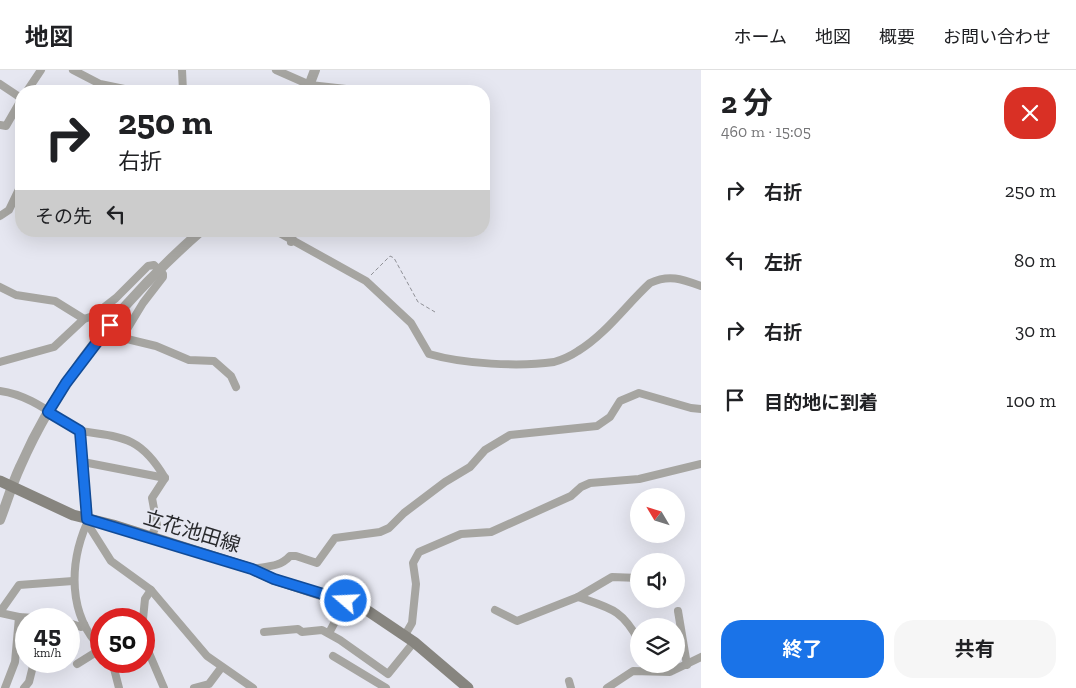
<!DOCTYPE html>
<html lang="ja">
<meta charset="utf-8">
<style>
body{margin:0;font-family:"Zilla Slab","Noto Sans JP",serif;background:#f6f6f6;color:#202124;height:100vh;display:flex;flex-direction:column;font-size:19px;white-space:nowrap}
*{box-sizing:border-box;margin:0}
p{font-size:16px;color:#757577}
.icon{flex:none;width:28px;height:28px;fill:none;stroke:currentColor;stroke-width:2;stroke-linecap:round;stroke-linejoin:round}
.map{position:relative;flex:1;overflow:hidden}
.sheet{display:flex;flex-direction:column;background:#fff;width:375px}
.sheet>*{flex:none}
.guide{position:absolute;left:15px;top:15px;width:475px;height:152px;border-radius:20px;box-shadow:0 5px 20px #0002;background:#fff;color:#202124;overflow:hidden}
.needle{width:32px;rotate:308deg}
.controls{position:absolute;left:630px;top:418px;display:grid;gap:10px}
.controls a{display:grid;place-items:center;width:55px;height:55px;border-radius:50%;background:#fff;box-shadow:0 5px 20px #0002;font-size:25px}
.speed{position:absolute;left:15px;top:538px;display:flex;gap:10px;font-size:25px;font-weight:700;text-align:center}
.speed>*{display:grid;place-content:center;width:65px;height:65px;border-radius:50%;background:#fff;box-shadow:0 5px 20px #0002;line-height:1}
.speed small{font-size:12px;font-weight:400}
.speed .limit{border:8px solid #d22;background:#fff;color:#111}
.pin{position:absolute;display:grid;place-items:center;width:42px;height:42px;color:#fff;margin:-21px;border-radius:10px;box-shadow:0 2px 8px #0006}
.me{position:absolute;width:55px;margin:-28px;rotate:289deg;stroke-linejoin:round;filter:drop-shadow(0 0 4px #0008)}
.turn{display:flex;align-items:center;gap:18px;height:105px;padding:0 20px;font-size:22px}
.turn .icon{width:65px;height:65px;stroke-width:2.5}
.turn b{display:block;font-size:35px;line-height:42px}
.then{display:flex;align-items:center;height:48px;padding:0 20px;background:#0003;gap:10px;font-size:19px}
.round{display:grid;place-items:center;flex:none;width:52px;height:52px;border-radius:20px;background:#f6f6f6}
.overview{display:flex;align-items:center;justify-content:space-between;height:85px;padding:0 20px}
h1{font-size:30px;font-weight:700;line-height:38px}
.cta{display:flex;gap:10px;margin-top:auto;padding:10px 20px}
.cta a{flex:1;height:58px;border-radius:20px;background:#1a73e8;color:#fff;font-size:20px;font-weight:700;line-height:58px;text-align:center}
.cta a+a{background:#f6f6f6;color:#202124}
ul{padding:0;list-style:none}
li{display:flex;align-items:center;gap:15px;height:70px;padding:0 20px}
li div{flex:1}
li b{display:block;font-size:19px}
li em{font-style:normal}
header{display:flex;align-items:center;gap:30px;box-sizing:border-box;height:70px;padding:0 25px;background:#fff;border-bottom:1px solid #e0e0e0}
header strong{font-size:24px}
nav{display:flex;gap:28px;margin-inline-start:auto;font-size:18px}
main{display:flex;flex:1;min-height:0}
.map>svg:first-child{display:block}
</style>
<header>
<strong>地図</strong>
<nav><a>ホーム</a><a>地図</a><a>概要</a><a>お問い合わせ</a></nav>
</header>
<main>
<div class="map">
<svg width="701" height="618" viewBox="0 0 701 618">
<rect width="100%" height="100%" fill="#e6e7f1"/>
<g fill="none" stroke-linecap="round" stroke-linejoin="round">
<!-- path -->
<path stroke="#909197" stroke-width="1" stroke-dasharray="4 2.5" stroke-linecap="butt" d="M371 205 390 186 394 188 418 232 435 242"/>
<!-- minor -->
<g stroke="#a6a5a1" stroke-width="8">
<path d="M73 0 100 14 134 21"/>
<path d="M182 0 183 21"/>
<path d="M276 0 310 15 364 21"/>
<path d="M0 14 21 28"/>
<path d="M27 21 41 0"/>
<path d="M0 55 6 56 21 30"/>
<path d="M0 146 9 140 21 115"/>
<path d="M276 161 366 211 411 253 429 284C463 294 519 297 554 292 561 290 572 285 578 281 606 264 626 235 650 213 669 204 682 209 701 216"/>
<path d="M291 172 294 161"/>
<path d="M0 217 16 225 55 231 84 249"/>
<path d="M0 292 54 277 84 249 93 246 116 228 148 196 154 195 163 204V207L143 233 126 261 127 269 156 276 189 290 214 291 231 306 236 317"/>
<path d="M0 321C31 325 54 346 80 361L88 439 87 453 111 491 151 520 207 586 253 618"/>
<path d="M80 361C123 367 141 367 165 408L152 428 157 455 150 468"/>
<path d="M83 392 165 408"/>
<path d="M87 453C69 494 68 545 101 578"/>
<path d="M252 499C266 496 279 498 290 486H296L317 493 335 468 380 462 389 458 404 443 445 412 470 397 485 380 510 365 597 356 610 347 620 331 639 323 691 338 701 339"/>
<path d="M578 527C610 538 622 539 639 571"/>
<path d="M495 540 517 551 578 527 612 507 639 508"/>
<path d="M678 541 687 595"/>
<path d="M0 542 19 515 73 511"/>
<path d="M0 543 19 547 50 549"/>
<path d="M143 549 145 529 151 520"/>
<path d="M69 553 81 557 84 554"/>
<path d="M264 562 298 559 302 562 322 560 340 570 388 604 414 572"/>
<path d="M329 563 346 531"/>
<path d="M144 565 146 576 164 618"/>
<path d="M405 565 412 553 416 514 413 493 419 482 461 464 491 462 571 426 581 417 590 413 639 409 701 394"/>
<path d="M333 586 386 618"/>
<path d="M112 591 119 618"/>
<path d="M77 594 101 579"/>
<path d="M569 611 571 618"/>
<path d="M5 618 15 592 19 547"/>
<path d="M24 618 29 612 33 596"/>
<path d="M194 618 209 614 221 598"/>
<path d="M607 618 633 601 670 602 701 587"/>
</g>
<!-- tertiary -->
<g stroke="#a6a5a1" stroke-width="10">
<path d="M307 21 315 0"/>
<path d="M0 450C7 432 12 414 20 397 60 305 127 226 201 161"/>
</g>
<!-- secondary -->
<path stroke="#87857f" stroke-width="11" d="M0 411 73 445 113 455 252 499 274 509 365 539 414 572 468 618"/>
</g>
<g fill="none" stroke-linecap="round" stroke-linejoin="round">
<!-- route casing -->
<g stroke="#114b97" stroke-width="12">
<path id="route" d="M110 255 66 313 48 342 80 361 87 449 252 499 274 509 346 531"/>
</g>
<!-- route -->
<use href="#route" stroke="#1a73e8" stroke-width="9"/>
</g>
<g text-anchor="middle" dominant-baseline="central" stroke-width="4" stroke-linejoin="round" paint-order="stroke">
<!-- street labels -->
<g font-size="20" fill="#292a2d" stroke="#e6e7f1">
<text transform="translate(192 461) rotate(17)">立花池田線</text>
</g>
</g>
</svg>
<div class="controls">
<a><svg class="needle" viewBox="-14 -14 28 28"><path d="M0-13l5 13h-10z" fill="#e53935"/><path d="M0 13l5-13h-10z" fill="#757577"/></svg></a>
<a><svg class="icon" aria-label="sound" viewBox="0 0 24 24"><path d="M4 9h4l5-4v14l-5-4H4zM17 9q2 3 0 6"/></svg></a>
<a><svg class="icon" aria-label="layers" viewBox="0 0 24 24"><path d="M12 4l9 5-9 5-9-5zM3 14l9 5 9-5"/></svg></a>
</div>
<div class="speed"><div>45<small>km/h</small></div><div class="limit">50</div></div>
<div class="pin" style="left:110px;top:255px;background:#d93025"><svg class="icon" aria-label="arrive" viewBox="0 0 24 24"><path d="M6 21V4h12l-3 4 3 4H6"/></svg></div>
<svg class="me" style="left:346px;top:531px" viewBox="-20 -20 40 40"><circle r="17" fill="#1a73e8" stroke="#fff" stroke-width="3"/><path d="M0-11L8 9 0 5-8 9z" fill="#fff"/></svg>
<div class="guide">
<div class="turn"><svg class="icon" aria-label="right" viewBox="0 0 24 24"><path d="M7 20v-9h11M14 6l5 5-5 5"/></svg><div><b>250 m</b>右折</div></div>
<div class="then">その先<svg class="icon" aria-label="left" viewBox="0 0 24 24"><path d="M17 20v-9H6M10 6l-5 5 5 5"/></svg></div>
</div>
</div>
<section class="sheet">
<div class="overview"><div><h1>2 分</h1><p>460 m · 15:05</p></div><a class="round" style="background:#d93025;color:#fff"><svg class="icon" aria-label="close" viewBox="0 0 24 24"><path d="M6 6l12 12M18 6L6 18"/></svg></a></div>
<ul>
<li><svg class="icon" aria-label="right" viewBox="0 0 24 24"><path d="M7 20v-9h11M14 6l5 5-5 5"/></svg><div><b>右折</b></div><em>250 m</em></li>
<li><svg class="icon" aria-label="left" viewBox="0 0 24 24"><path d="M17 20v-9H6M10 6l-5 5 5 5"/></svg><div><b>左折</b></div><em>80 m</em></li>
<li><svg class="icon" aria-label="right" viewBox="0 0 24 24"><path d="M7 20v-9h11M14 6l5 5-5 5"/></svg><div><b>右折</b></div><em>30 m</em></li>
<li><svg class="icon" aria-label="arrive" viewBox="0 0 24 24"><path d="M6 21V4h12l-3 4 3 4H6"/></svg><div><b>目的地に到着</b></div><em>100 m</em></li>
</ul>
<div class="cta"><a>終了</a><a>共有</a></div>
</section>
</main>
